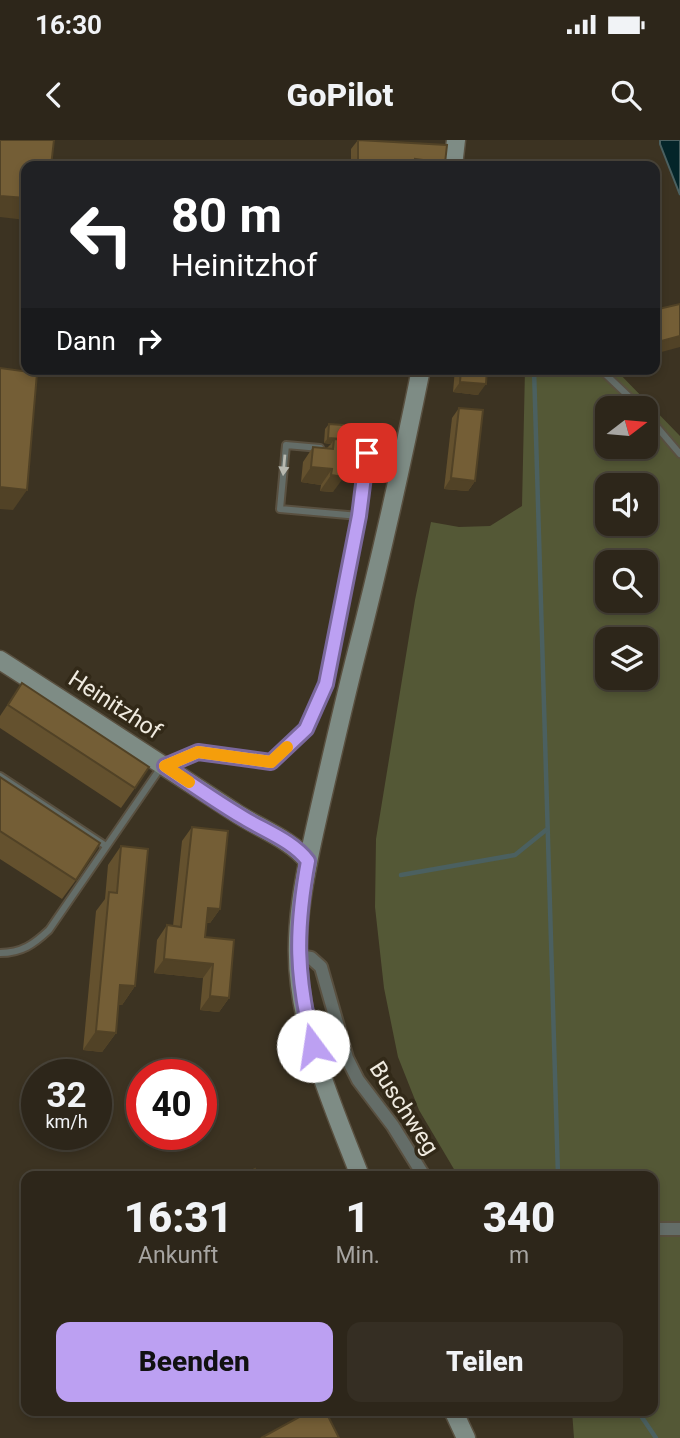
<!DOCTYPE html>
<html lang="de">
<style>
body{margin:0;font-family:Roboto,sans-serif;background:#352e23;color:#f1f3f6;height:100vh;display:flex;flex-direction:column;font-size:26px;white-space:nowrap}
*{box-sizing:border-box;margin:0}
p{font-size:23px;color:#a7a5a2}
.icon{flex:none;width:38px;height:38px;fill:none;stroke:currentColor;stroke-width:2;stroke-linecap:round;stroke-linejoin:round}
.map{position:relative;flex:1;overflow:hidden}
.drawer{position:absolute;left:21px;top:1031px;width:637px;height:245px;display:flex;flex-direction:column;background:#2d261a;border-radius:14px;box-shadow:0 4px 10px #0003,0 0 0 2px #484339}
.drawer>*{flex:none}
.banner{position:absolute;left:21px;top:21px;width:639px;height:214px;border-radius:14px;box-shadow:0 4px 10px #0003,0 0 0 2px #484339;background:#202124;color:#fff;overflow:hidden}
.needle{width:46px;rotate:74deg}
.fabs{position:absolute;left:595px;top:256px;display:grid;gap:14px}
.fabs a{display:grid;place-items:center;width:63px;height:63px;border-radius:14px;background:#2d261a;box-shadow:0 4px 10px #0003,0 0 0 2px #484339;font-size:35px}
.speed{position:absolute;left:21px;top:919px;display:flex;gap:14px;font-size:35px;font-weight:700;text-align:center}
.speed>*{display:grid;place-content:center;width:91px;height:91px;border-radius:50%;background:#2d261a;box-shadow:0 4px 10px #0003,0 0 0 2px #484339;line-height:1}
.speed small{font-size:18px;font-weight:400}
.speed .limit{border:10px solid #d22;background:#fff;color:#111}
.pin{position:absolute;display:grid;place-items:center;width:60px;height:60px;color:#fff;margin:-30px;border-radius:14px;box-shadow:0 4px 10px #0006}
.me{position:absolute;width:77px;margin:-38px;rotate:346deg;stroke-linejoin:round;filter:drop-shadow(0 0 5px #0008)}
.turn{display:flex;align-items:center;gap:24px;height:147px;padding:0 35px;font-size:32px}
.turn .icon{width:91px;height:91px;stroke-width:2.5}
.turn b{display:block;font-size:49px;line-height:60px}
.then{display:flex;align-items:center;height:66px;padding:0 35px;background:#0003;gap:14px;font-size:26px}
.eta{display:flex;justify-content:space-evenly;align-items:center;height:119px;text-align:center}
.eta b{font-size:42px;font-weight:800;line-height:49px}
.action{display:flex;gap:14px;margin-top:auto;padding:14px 35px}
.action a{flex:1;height:80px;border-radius:14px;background:#bca0f2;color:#111;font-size:28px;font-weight:800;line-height:80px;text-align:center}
.action a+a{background:#352e23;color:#f1f3f6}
.status{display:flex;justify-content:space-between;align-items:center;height:49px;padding:0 35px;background:#2d261a;direction:ltr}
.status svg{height:19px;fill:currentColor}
header{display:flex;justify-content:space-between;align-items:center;height:91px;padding:0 35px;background:#2d261a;font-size:32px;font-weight:800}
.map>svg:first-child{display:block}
</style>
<div class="status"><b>16:30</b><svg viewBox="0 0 49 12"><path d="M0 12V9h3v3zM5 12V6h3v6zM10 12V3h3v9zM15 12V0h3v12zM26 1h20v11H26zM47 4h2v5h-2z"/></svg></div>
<header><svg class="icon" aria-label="back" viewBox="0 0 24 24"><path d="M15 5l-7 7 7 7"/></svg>GoPilot<svg class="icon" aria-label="search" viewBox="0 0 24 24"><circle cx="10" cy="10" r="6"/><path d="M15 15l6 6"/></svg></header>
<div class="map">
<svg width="680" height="1298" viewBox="0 0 680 1298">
<rect width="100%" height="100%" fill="#3c3322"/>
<!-- green -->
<path fill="#545836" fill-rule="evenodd" d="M525 229H615L680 296V1298H574L572 1271 653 1270V1036H458L419 970 398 917 384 848 375 767 376 699 415 460 431 382 459 387 490 386 522 366ZM607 268H646V306H607ZM607 345H646V383H607ZM607 422H646V460H607ZM607 499H646V537H607Z"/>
<!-- water -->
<path fill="#042529" stroke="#4b6060" stroke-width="2" d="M660 0H680V55L660 4Z"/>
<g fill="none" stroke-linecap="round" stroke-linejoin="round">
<!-- stream -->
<g stroke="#4b6060" stroke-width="4.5">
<path d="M534 229 558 1036"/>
<path d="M401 735 515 715 546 690"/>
<path d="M637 1270 656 1298"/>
</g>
<!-- lane casing -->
<g stroke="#595040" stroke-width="10">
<g id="lane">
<path d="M600 229 641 268"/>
<path d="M646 274 680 314"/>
<path d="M320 308 286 305 280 369 359 376"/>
<path d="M0 636 106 706"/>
<path d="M0 813C22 813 34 804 49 790L157 633 165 626 198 612 271 622 306 589 326 544 359 376 367 313 341 310"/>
</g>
</g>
<!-- street casing -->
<g stroke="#595040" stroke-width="16">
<g id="street">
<path d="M298 816 311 818 321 827 347 918 358 940 393 986 424 1036"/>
<path d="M653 1089H680"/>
</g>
</g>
<!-- secondary casing -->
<g stroke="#595040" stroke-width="21">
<g id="secondary">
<path d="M453 26 456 0"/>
<path d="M0 520C78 570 155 620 233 671 256 687 291 699 308 721"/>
<path d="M360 1036C336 974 308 911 300 845 292 785 307 725 320 667 331 619 342 571 354 523 379 426 401 328 421 229"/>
<path d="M453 1270 466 1298"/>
</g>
</g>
<!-- lane -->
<use href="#lane" stroke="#646d68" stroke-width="6"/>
<!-- street -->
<use href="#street" stroke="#646d68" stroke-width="12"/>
<!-- secondary -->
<use href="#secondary" stroke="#7e8c85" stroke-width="18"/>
</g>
<!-- wall -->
<g fill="#64512e">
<path d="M358 0 445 23 443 26H351V9Z"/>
<path d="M455 229H487L478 255 453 252Z"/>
<path d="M459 268 475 341 468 351 444 349 452 278Z"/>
<path d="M329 284 343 285 333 352 320 351 321 345 301 342 303 322 313 307 327 308 331 304 324 303 325 289Z"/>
<path d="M22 543 135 648 121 668 0 588V576Z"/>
<path d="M0 637 76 740 62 759 0 719Z"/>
<path d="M192 687 220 769 210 783H207L205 797 229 858 219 872 200 870 203 838 154 833 157 800 167 785 173 786 182 701Z"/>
<path d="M121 706 135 846 122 865H118L116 893 102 912 83 910 96 771 105 759 108 725Z"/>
</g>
<!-- shaded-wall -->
<g fill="#514226">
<path d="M415 19 445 23 443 26H381L384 21Z"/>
<path d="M0 56 26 58V80L0 77Z"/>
<path d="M680 196V207L654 214V203Z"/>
<path d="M460 242 486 244 478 255 453 252Z"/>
<path d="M328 298 342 299H334L331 304 324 303Z"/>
<path d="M311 327 332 329 321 345 301 342Z"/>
<path d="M331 335 344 337 333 352 320 351Z"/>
<path d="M451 338 475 341 468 351 444 349Z"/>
<path d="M0 347 27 350 13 370 0 369Z"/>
<path d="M208 768 220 769 210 783 198 782Z"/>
<path d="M164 819 213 824 203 838 154 833Z"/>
<path d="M120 845 135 846 122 865 107 864Z"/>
<path d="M210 856 229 858 219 872 200 870Z"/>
<path d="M96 891 116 893 102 912 83 910Z"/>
</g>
<!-- building -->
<g fill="#745e36" stroke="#514226" stroke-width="2">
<path d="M0 0H54L51 26H26V58L0 56Z"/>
<path d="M358 0 447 5 445 23 415 19V23L384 21V26H358Z"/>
<path d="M680 164V196L654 203V170Z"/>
<path d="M0 228 37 233 27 350 0 347Z"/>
<path d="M461 229H487L486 244 460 242Z"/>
<path d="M459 268 483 270 475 341 451 338Z"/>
<path d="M329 284 343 285 342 299 328 298Z"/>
<path d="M334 299 347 300 344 337 331 335 332 329 311 327 313 307 333 309Z"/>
<path d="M22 543 149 627 135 648 8 565Z"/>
<path d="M0 637 100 703 76 740 0 691Z"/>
<path d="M192 687 228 691 220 769 208 768 205 797 234 800 229 858 210 856 213 824 164 819 167 785 181 787Z"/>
<path d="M121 706 148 709 135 846 120 845 116 893 96 891 109 752 117 753Z"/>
<path d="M255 1029 258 1036H242Z"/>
<path d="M312 1270H325L339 1298H261Z"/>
</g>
<!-- one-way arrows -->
<defs><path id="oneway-solid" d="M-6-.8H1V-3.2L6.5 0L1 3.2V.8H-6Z" transform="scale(1.75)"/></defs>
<use fill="#b8b9b0" href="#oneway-solid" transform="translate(284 325) rotate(95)"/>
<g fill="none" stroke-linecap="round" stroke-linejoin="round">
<!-- route casing -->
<g stroke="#7a689d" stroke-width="18">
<path id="route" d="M313 906C296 835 295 792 308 721 293 701 265 691 244 678 217 662 191 644 165 626L198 612 271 622 306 589 326 544 359 376 367 313"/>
</g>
<!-- route -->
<use href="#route" stroke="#bca0f2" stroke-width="12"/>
<!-- slow -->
<path stroke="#f59e0b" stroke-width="12" d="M189 642 165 626 198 612 271 622 287 607"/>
</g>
<g text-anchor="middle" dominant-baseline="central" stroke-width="7" stroke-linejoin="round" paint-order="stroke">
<!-- street labels -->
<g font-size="23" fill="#f0ebe0" stroke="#322918">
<text transform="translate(115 565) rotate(33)">Heinitzhof</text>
<text transform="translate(404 968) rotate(57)">Buschweg</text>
</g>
</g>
</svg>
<div class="fabs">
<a><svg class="needle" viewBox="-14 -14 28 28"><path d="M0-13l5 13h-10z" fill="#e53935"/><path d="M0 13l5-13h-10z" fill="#a7a5a2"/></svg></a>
<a><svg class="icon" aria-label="sound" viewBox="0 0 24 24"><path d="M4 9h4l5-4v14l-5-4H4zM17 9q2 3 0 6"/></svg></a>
<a><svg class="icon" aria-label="search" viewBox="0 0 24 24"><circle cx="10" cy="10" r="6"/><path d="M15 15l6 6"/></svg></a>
<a><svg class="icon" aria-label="layers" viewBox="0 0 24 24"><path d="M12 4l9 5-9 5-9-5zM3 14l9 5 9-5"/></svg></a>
</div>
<div class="speed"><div>32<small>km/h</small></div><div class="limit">40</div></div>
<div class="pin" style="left:367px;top:313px;background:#d93025"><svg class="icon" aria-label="arrive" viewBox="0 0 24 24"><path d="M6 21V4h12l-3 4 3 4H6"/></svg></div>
<svg class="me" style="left:313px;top:906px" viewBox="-20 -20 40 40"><circle r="19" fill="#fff"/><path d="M0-13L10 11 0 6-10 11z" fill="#bca0f2"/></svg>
<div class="banner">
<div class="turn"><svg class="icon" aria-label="left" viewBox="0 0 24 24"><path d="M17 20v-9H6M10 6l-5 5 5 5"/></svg><div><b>80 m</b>Heinitzhof</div></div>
<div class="then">Dann<svg class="icon" aria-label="right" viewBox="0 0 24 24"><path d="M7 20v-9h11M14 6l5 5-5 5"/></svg></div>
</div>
<section class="drawer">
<div class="eta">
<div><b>16:31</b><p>Ankunft</p></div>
<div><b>1</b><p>Min.</p></div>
<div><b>340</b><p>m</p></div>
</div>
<div class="action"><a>Beenden</a><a>Teilen</a></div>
</section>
</div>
